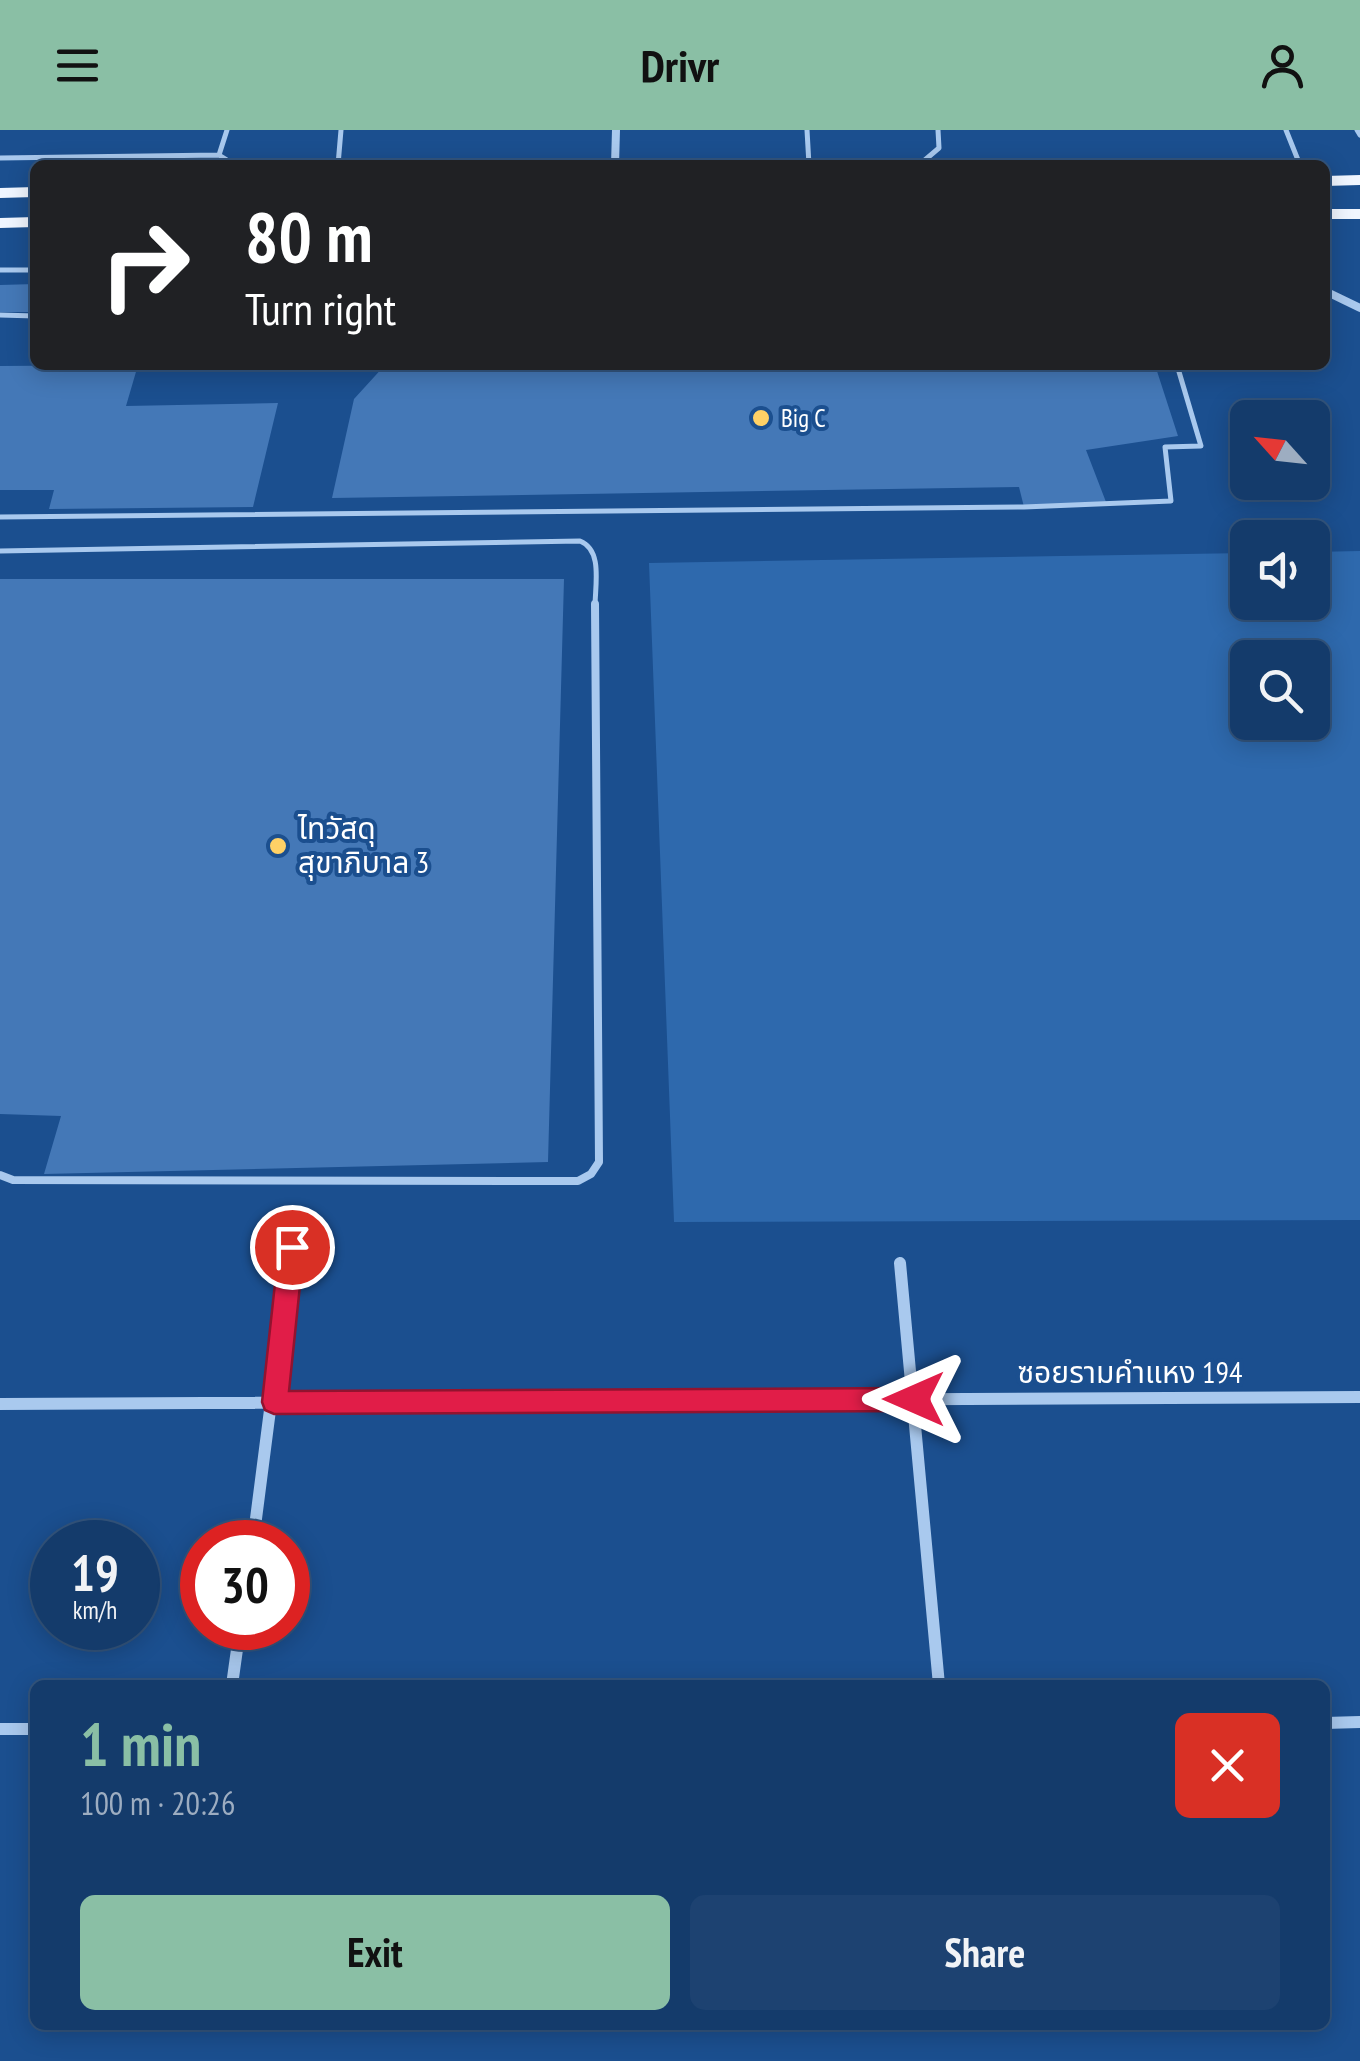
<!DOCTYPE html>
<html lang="en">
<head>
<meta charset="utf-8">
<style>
  :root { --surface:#143b6b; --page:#1d4271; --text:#f1f3f6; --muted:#9dadc1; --line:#33557e; --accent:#8abfa5 }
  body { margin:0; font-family:"PT Sans Narrow","Noto Sans Thai",sans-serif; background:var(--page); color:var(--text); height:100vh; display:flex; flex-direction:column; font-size:38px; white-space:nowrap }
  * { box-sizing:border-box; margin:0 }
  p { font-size:32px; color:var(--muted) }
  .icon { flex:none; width:55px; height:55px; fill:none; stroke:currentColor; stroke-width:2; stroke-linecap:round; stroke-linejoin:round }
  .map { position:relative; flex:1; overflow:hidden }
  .drawer { position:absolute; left:30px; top:1550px; width:1300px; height:350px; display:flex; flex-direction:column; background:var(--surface); border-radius:15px; box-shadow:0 5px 25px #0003,0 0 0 2px var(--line) }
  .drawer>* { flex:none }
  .top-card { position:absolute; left:30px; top:30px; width:1300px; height:210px; border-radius:15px; box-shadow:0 5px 25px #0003,0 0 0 2px var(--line); background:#202124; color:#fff; overflow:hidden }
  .needle { width:65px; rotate:297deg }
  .fabs { position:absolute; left:1230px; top:270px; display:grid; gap:20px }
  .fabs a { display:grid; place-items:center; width:100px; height:100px; border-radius:15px; background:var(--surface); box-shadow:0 5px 25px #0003,0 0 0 2px var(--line); font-size:50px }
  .speed { position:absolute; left:30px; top:1390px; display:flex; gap:20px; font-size:50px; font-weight:700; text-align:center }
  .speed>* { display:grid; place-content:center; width:130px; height:130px; border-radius:50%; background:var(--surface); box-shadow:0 5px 25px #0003,0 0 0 2px var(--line); line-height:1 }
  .speed small { font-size:25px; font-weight:400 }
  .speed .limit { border:15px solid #d22; background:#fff; color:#111 }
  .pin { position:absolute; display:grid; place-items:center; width:85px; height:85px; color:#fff; margin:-42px; border:5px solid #fff; border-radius:50%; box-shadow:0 2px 10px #0007 }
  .me { position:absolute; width:110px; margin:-55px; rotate:270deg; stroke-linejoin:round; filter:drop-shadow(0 0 8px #0008) }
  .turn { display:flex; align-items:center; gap:35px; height:210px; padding:0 50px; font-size:45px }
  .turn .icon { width:130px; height:130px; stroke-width:2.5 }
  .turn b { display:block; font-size:70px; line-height:85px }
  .round { display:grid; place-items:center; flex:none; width:105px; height:105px; border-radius:15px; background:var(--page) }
  .headline { display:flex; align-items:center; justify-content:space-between; height:170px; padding:0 50px }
  h1 { font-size:60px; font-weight:600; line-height:75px; color:var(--accent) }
  .cta { display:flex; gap:20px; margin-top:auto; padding:20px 50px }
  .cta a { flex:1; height:115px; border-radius:15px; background:var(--accent); color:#111; font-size:40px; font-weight:600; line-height:115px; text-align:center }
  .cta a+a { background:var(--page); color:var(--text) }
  header { display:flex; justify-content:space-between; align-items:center; height:130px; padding:0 50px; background:var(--accent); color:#111; font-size:45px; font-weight:600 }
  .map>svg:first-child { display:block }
  .green { fill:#2e69ad; fill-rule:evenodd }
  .building { fill:#4478b7 }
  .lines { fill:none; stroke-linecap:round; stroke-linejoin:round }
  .lane-far1 { stroke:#a9c9ee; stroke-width:5 }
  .lane { stroke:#a9c9ee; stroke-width:8 }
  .street-far1 { stroke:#a9c9ee; stroke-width:8 }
  .street { stroke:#a9c9ee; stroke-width:12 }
  .primary { fill:#f0f6ff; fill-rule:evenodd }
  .route { fill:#e11d48; stroke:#92132f; stroke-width:2.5 }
  .poi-dot { fill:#ffd166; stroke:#1b4f8f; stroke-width:4 }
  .labels { text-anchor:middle; stroke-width:8; stroke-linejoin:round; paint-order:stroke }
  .far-poi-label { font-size:25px; fill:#fff; stroke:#1b4f8f; text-anchor:start }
  .poi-label { font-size:30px; fill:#fff; stroke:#1b4f8f; text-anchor:start }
  .street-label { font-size:30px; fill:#fff; stroke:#1b4f8f }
</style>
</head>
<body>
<header><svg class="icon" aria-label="menu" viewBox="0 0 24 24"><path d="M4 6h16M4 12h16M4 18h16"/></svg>Drivr<svg class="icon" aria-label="person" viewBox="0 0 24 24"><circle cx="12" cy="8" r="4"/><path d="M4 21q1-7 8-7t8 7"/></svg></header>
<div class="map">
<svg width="1360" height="1931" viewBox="0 0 1360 1931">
  <rect width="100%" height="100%" fill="#1b4f8f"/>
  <path class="green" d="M1360,421V1090L674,1092L649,433L1247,423L1248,472H1312L1313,422ZM1248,528H1312V592H1248Z"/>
  <path class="building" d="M35,154V182H0V155Z
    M138,235L126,276L278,273L253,377L49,379L54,360H0V236Z
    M385,235H1155L1178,306L1086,320L1106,372L1024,377L1019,357L332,368L354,269Z
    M0,449H564L548,1032L44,1044L61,986L0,984Z"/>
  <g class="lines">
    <path class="lane-far1" d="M807,0L809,35
      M1286,0L1300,35
      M1357,0L1360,5
      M219,25L227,0
      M0,28L219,25L235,35
      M338,35L341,0
      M919,35L939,18L938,0
      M0,140H35
      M0,185L35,186
      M0,387L1024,377L1171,371L1165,317L1201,316L1177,235
      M0,421L580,411C603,420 595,455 595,477"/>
    <path class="lane" d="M0,1045L13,1050L578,1051L591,1044L599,1032L595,474"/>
    <path class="street-far1" d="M615,35L616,0
      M1325,161L1360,178"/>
    <path class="street" d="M900,1133L939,1555
      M0,1274L1360,1267
      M253,1412L291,1117
      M232,1555L240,1498
      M1325,1593L1360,1592
      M0,1599H35"/>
    <path class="primary" d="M1360,45V55L1325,56V46Z
      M35,57V67L0,68V58Z
      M1325,79H1360V89H1325Z
      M35,87V97L0,98V88Z"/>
  </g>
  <path class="route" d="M292,1107L300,1110L304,1117L289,1261L914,1258L924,1261L927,1269L924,1277L914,1281L274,1284L265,1280L262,1272L279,1117L283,1110Z"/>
  <g class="poi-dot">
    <circle cx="761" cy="288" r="10"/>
    <circle cx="278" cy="716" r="10"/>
  </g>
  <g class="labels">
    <g class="far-poi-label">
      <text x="781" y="297">Big C</text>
    </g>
    <g class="poi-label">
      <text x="298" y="709">ไทวัสดุ<tspan x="298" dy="34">สุขาภิบาล 3</tspan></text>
    </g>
    <g class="street-label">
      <text x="1130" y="1253">ซอยรามคำแหง 194</text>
    </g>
  </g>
</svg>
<div class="fabs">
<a><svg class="needle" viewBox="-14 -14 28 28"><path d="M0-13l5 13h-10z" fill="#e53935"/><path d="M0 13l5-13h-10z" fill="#9dadc1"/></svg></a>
<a><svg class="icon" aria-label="sound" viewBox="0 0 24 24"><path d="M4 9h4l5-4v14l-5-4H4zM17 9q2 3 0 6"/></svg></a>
<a><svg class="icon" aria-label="search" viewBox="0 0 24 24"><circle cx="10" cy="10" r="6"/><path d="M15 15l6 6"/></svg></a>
</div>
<div class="speed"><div>19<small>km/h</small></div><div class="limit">30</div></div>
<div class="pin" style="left:292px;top:1117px;background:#d93025"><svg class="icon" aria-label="arrive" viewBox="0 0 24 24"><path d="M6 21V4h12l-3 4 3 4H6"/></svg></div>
<svg class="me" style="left:914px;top:1269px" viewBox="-20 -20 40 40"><path d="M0-17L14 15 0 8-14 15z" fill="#e11d48" stroke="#fff" stroke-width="4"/></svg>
<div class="top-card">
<div class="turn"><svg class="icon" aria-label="right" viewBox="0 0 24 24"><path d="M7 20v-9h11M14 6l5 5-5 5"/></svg><div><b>80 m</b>Turn right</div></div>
</div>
<section class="drawer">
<div class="headline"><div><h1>1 min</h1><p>100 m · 20:26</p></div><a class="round" style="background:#d93025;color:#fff"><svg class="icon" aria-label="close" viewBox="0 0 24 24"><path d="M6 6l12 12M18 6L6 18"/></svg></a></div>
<div class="cta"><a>Exit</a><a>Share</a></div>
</section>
</div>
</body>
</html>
